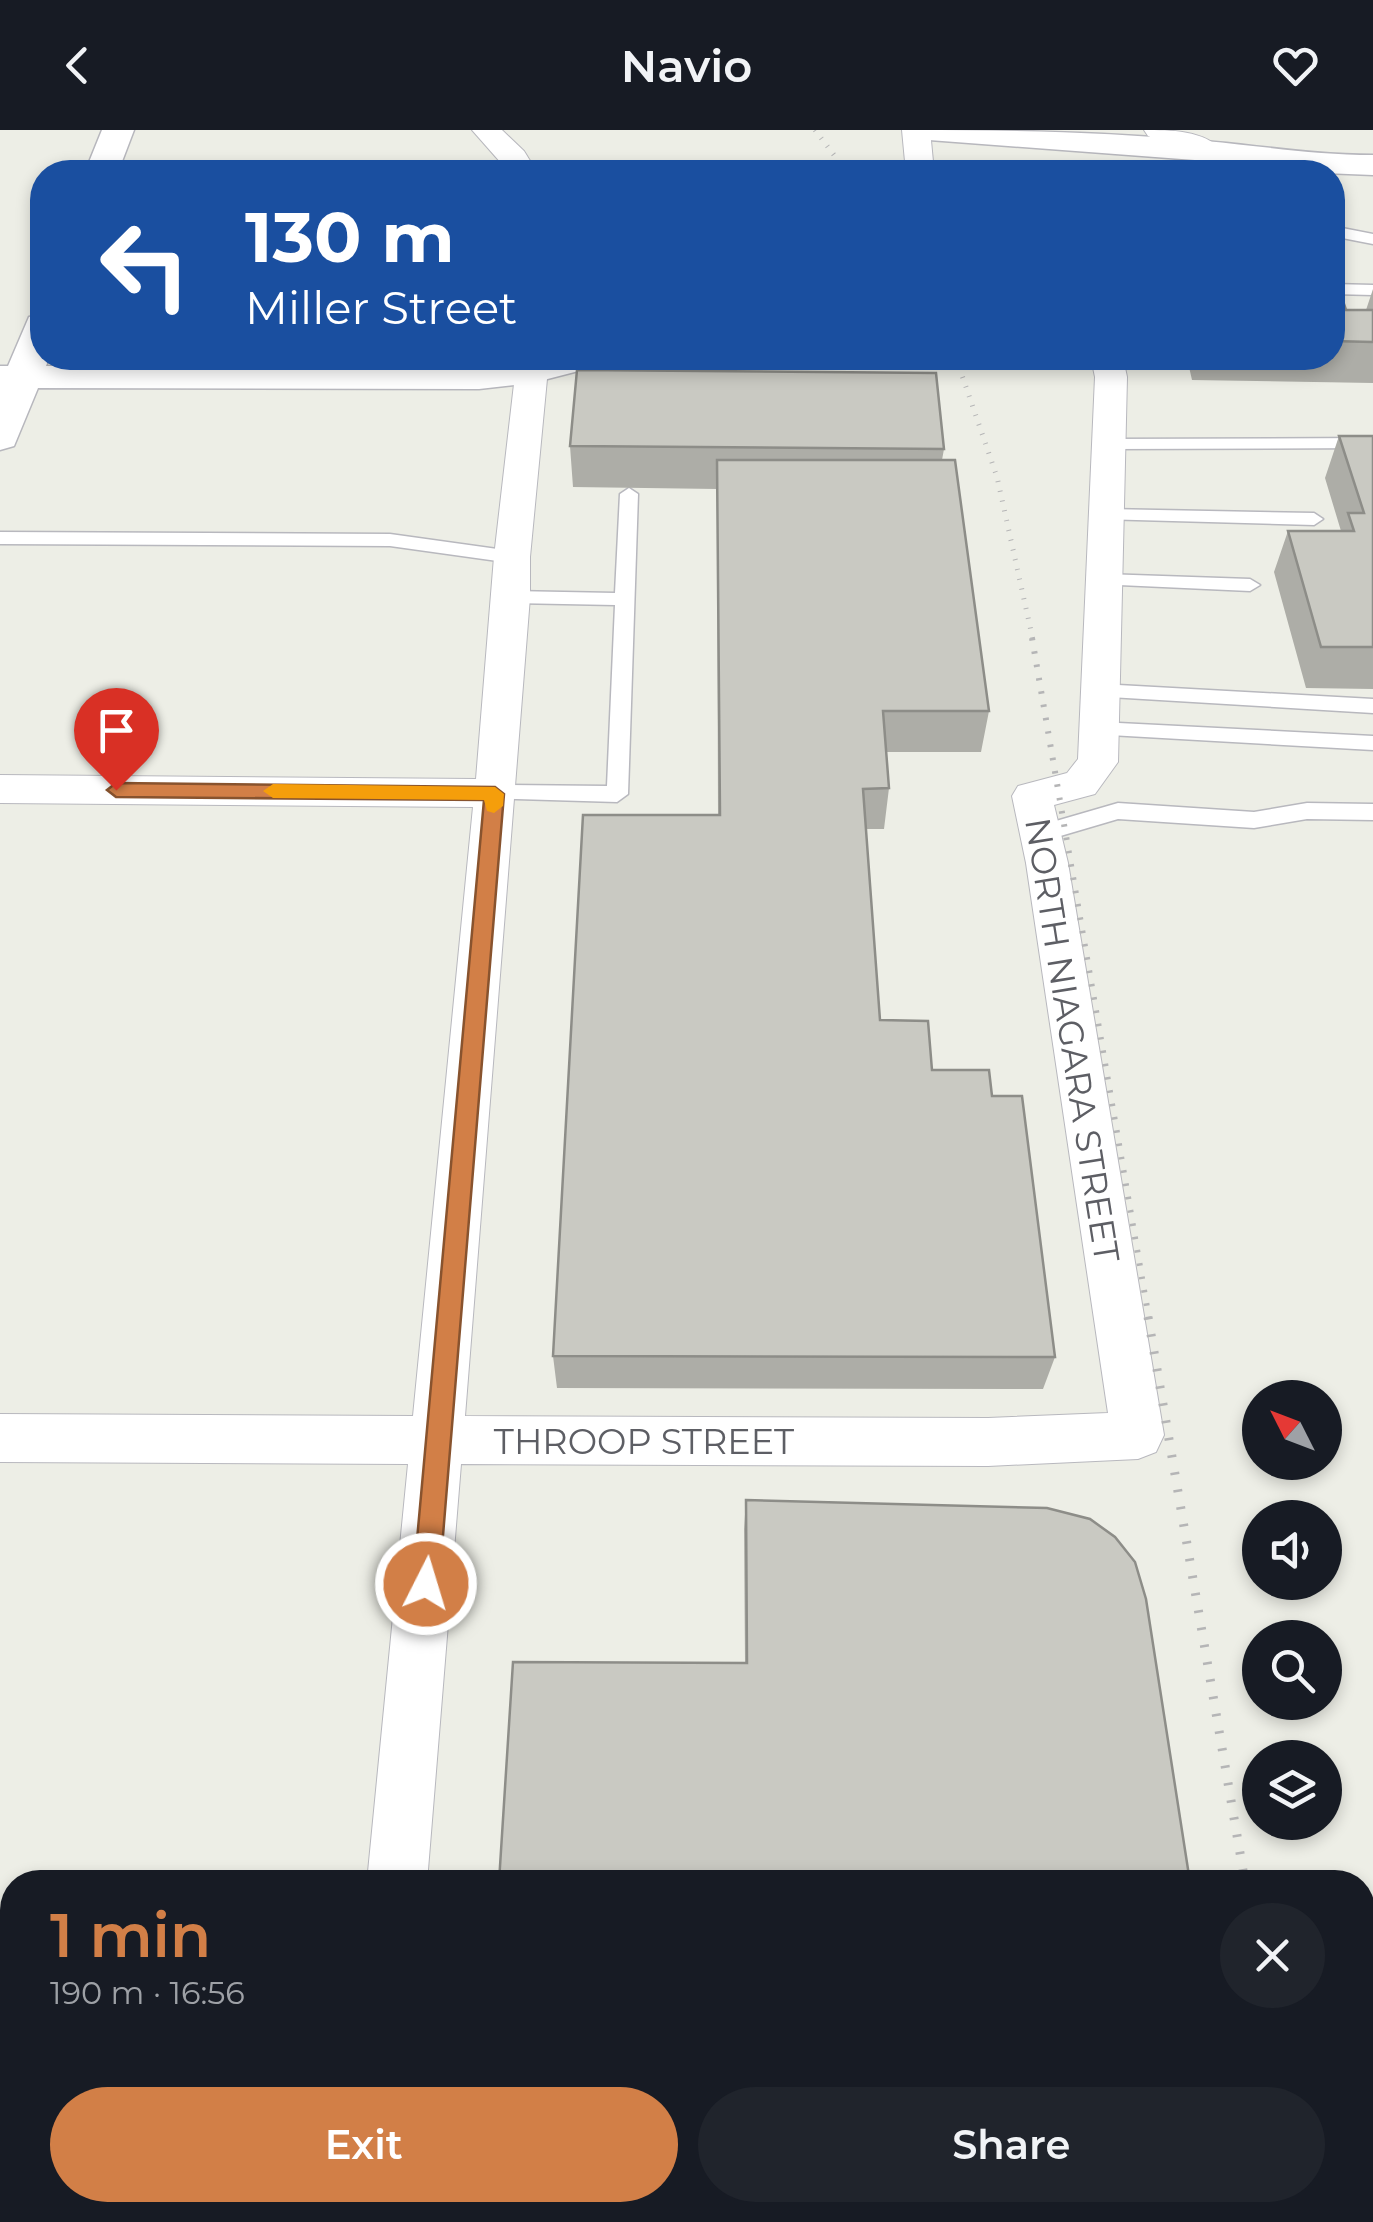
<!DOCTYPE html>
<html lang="en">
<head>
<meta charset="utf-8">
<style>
  :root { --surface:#171b24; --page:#20242c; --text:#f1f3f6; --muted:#9ea1a6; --accent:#d27f47 }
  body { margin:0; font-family:Montserrat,sans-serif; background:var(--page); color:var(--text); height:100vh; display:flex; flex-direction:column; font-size:38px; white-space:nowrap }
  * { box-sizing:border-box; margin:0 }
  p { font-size:32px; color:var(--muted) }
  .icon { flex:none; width:55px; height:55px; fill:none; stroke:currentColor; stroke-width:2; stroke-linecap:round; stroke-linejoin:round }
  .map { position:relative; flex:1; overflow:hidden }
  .drawer { position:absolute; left:0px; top:1740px; width:1375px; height:352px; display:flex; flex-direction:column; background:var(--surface); border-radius:40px 40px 0 0; box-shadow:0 5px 15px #0003 }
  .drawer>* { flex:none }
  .guide { position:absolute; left:30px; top:30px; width:1315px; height:210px; border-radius:40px; box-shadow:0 5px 15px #0003; background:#1a4fa0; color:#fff; overflow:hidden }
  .needle { width:65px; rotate:312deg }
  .fabs { position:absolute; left:1242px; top:1250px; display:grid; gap:20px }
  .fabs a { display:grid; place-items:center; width:100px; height:100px; border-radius:50%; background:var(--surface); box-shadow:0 5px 15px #0003; font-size:50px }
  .pin { position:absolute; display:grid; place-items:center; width:85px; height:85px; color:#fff; margin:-102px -42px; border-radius:50% 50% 50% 0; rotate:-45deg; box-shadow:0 0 10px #0007 }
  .pin .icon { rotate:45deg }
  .me { position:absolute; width:110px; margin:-55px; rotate:5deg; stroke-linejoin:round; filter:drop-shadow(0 0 8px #0008) }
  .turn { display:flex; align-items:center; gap:35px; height:210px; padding:0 50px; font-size:45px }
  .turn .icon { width:130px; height:130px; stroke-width:2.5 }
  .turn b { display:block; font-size:70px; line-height:85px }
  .round { display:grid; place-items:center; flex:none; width:105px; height:105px; border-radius:52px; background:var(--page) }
  .summary { display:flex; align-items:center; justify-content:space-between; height:170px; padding:0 50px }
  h1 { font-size:60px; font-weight:600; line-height:75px; color:var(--accent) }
  .action { display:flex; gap:20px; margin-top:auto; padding:20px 50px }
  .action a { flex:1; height:115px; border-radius:60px; background:var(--accent); color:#fff; font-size:40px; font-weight:600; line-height:115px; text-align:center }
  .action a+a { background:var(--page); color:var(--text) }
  header { display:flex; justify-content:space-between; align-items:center; height:130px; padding:0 50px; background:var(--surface); font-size:45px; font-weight:600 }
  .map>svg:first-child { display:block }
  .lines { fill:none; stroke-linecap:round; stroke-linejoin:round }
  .lane-casing { stroke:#b8b8be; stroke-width:3 }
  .street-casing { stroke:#b8b8be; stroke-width:2 }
  .secondary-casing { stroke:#b7b7bd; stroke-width:3 }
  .lane { fill:#fff; fill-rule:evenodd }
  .street { fill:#fff; fill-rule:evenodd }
  .secondary { fill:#fff; fill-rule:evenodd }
  .rail-far2 { stroke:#b5b5b6; stroke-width:5; stroke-dasharray:1 9; stroke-linecap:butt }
  .rail-far1 { stroke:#b5b5b6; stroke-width:6; stroke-dasharray:2.5 11; stroke-linecap:butt }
  .rail { stroke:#b5b5b6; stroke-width:9; stroke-dasharray:2.5 15; stroke-linecap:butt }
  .wall { fill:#adada7 }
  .building { fill:#c9c9c2; stroke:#8d8d88; stroke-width:2.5 }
  .route { fill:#d27f47; stroke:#88532e; stroke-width:2.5 }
  .slow { fill:#f59e0b }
  .labels { text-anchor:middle; stroke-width:10; stroke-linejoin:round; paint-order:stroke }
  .street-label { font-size:35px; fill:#5d5e64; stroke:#fff }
</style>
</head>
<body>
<header><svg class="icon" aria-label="back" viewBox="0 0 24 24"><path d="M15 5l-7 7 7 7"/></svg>Navio<svg class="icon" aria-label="heart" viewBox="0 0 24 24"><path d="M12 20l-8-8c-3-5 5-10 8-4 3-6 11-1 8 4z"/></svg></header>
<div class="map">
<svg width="1373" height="2092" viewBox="0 0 1373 2092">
  <rect width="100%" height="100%" fill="#edeee6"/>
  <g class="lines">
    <g class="lane-casing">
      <path id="lane" d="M1332,96L1373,104V114L1332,106Z
        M1332,154L1373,155V165L1332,164Z
        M1373,308V318L1109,319L1100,314L1109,309Z
        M629,358L638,364L628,664L617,672L487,668L484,663L495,655L607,656L615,475L512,473L502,467L512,461L615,463L620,364Z
        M1107,379L1314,383L1323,389L1314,395L1100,389V381Z
        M0,402L390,404L512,421L521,427L512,433L390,416L0,414Z
        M1104,444L1250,449L1260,455L1250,461L1097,454V446Z
        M1100,554L1373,569V583L1093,566V556Z
        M1099,592L1373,606V620L1092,604L1089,599Z
        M1118,673L1254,682L1307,673L1373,674V690L1307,689L1254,698L1118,689L1040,712L1029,704L1032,698Z"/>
    </g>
    <g class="street-casing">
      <path id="street" d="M472,0H502L524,21L537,42H509Z
        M902,0H930L934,42H906Z
        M1144,0C1170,0 1205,0 1222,21L1218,27H1198L1148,6Z
        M517,228H549L530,427V467L465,1286L988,1288L1108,1283L1026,733L1012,666L1018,656L1067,643L1078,629L1095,247L1091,228H1123L1127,247L1118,632L1095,664L1054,675L1068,733L1164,1305L1156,1322L1138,1329L988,1336L461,1334L427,1752H367L408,1334L0,1332V1284L413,1286L473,677L0,673V645L476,649L494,427Z
        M333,2080H399L397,2092H331Z"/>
    </g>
    <g class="secondary-casing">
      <path id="secondary" d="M102,0H134L118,42H85Z
        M913,0C1011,0 1107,2 1205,11C1261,16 1316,25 1373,25V45L1299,42L1208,31L929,10L917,7Z
        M42,184V228H49L46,236L479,237L543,228H604L598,236L532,253L479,259L38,258L14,316L0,320V236H8L29,187Z"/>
    </g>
    <use href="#lane" class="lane"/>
    <use href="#street" class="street"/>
    <use href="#secondary" class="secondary"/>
    <path class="rail-far2" d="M815,0L847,42
      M956,228L997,347L1033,510"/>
    <path class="rail-far1" d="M1032,508L1149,1189"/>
    <path class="rail" d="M1148,1187L1245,1752
      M1300,2080L1302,2092"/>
  </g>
  <path class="wall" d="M1373,159V253L1192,250L1187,228H1332V211L1346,180H1366Z
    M1339,306H1373V559L1306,558L1274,442L1288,401H1341L1325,348Z
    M570,316L944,319L942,330L989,581L981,622H886L889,658L884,699H866L880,890L932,940L992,966L1055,1227L1043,1259L557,1258L553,1226L718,685L717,359L573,357Z
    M746,1370L1190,1752L745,1533L744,1399Z"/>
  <path class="building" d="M1332,160L1342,168L1346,180H1373V212L1332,211Z
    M577,240L936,243L944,319L570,316Z
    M1339,306H1373V517H1321L1288,401H1354L1348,383H1364Z
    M717,330H955L989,581H883L889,658L863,659L880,890L928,891L932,940H989L992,966H1022L1055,1227L553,1226L583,685H720Z
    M746,1370L1047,1378L1090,1389L1115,1407L1135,1432L1146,1469L1190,1752H499L513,1532L747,1533Z
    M479,2080H1241L1243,2092H478Z"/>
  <path class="route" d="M116,653L495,657L504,664L439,1454L435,1463L426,1467L416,1463L413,1454L484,670L116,667L107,660Z"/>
  <path class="slow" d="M273,654L495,657L504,664L503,676L494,683L487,681L484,670L273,668L263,661Z"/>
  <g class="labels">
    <g class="street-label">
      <text transform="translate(1072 910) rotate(81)" y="12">NORTH NIAGARA STREET</text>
      <text x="644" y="1324">THROOP STREET</text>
    </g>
  </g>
</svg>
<div class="fabs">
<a><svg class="needle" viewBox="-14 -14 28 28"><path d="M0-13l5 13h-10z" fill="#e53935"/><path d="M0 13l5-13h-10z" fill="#9ea1a6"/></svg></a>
<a><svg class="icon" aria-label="sound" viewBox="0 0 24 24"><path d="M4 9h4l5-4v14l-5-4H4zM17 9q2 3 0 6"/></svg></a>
<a><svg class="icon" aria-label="search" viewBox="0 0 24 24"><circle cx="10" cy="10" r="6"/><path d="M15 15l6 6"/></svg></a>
<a><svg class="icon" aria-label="layers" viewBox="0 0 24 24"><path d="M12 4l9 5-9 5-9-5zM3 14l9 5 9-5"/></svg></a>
</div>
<div class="pin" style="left:116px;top:660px;background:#d93025"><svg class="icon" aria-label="arrive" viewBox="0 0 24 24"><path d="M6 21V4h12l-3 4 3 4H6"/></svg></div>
<svg class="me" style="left:426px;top:1454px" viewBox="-20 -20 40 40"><circle r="17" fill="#d27f47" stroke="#fff" stroke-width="3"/><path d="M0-11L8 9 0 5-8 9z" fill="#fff"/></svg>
<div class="guide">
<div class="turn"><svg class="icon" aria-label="left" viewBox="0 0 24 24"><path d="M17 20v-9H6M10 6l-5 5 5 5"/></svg><div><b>130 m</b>Miller Street</div></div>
</div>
<section class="drawer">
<div class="summary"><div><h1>1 min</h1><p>190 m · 16:56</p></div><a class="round"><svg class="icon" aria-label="close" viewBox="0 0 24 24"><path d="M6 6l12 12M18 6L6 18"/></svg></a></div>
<div class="action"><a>Exit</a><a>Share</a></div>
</section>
</div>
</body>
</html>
